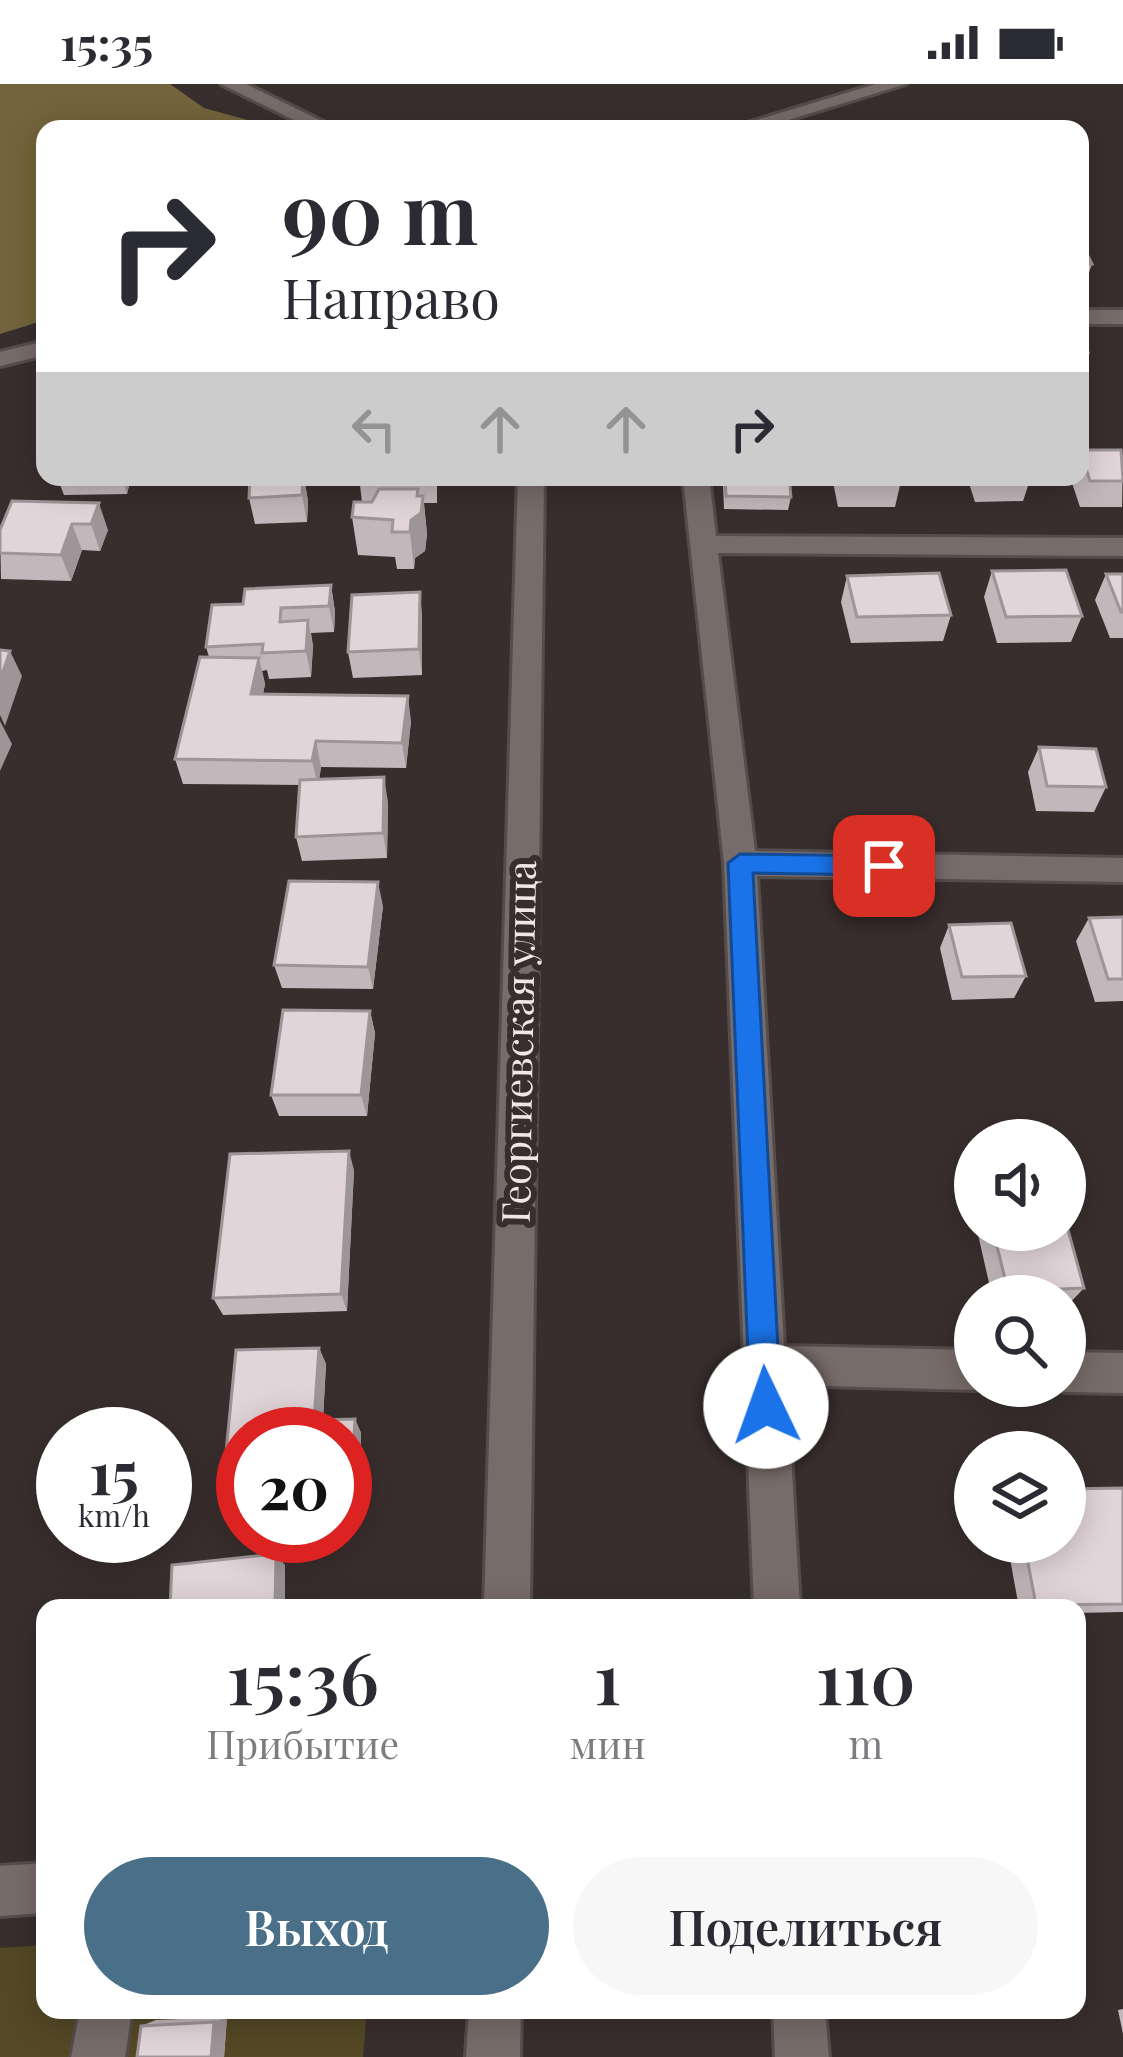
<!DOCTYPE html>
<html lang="ru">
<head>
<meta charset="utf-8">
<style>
  :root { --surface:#fff; --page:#f7f7f7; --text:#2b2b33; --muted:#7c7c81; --accent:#496f89 }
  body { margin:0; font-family:"Playfair Display",serif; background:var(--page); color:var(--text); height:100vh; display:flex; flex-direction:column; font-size:45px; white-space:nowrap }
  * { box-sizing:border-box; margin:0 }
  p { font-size:39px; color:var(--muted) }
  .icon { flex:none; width:66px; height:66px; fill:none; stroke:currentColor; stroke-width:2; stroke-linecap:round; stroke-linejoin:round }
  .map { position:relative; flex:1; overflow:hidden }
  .details { position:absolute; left:36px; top:1515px; width:1050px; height:420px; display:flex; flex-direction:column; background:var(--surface); border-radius:24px; box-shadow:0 6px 30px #0003 }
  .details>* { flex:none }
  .guide { position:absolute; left:36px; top:36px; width:1053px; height:366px; border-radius:24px; box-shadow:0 6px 30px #0003; background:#fff; color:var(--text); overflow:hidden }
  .tools { position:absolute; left:954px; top:1035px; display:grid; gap:24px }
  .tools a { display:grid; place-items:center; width:132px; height:132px; border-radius:50%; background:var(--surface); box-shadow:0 6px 30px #0003; font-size:60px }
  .speed { position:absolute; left:36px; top:1323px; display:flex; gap:24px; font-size:60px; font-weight:700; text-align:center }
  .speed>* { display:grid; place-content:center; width:156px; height:156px; border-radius:50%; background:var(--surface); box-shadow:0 6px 30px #0003; line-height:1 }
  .speed small { font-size:30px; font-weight:400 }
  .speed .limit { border:18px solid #d22; background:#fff; color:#111 }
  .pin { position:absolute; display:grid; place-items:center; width:102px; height:102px; color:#fff; margin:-51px; border-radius:24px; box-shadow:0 6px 18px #0006 }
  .me { position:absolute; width:132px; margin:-66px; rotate:357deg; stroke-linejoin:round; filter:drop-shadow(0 0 9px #0008) }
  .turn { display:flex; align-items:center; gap:42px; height:252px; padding:0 48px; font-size:54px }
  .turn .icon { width:156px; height:156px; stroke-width:2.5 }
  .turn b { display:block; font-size:84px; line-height:102px }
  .lanes { display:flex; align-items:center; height:114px; padding:0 48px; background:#0003; justify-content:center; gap:60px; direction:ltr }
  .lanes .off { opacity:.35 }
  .eta { display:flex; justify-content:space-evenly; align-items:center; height:204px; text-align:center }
  .eta b { font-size:72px; font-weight:600; line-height:84px }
  .action { display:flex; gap:24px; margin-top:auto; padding:24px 48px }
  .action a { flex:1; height:138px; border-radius:72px; background:var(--accent); color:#fff; font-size:48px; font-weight:600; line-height:138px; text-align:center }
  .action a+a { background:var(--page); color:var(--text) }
  .status { display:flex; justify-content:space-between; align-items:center; height:84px; padding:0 60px; background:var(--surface); direction:ltr }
  .status svg { height:33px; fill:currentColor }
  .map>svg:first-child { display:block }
  .green { fill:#544825 }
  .forest { fill:#73643b }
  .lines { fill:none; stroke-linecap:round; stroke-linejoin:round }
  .minor-casing { stroke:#554d4c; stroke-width:6 }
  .minor { fill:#786c6a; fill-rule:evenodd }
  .wall { fill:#c2b7bb }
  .shaded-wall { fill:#9e9598 }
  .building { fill:#e2d5d9; stroke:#9e9598; stroke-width:3 }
  .route { fill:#1a73e8; stroke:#114b97; stroke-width:3 }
  .labels { text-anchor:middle; stroke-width:12; stroke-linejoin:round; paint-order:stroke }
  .street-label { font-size:39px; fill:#efe8e7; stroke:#382e2d }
</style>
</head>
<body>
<div class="status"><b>15:35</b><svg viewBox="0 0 49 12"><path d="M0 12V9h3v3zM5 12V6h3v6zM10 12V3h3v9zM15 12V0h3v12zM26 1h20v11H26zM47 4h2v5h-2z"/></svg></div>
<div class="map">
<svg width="1123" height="1973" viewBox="0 0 1123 1973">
  <rect width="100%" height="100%" fill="#382e2d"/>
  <path class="green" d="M45,1861V1926H367L363,1973H0V1864Z"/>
  <path class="forest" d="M0,0H170L204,24L281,45H45V236L0,250Z"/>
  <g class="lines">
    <g class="minor-casing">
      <path id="minor" d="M221,0H246L338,45H312Z
        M876,0H906L759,45H727Z
        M1080,226H1123V240H1080Z
        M45,257V271L0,282V268Z
        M518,393H544L530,1524H484Z
        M683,393H709L716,452L1123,454V472L718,469L755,767L1123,774V798L757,792L784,1262L975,1266V1302H985L975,1306L787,1301L800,1524H754L724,779Z
        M1065,1268L1123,1269V1309L1065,1308L1050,1302H1065Z
        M45,1779V1829L0,1832V1782Z
        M80,1926H132L125,1973H71Z
        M469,1926H521L520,1973H466Z
        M773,1926H825L829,1973H775Z"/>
    </g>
    <use href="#minor" class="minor"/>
  </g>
  <path class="wall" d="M1080,164L1092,180L1083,206H1080Z
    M1080,249L1088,268L1080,292Z
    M1080,366L1123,371L1122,423H1080L1070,393H1080Z
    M57,393H131L127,410L64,411Z
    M304,393L308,417L307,438L255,440L249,414Z
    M359,393H437V419H424L427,450L425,467L415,474L414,485H397L395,473L358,471L352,433L362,418Z
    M714,393H789L791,413L788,426L724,425L723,401H714Z
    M832,393H900L901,397L895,423H838Z
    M967,393H1031L1023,417L975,418Z
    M12,417L108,446L100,467L82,466L71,497L1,495L0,446Z
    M992,487L1082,532L1071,558L997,559L984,513Z
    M1106,490H1123V554H1110L1095,516Z
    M847,492L951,531L943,557L851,559L841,518Z
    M331,501L335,528L334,548L311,549L313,562L311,593L269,595L267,586L262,587L265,600L263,610L411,637L406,684L321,683L319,696L388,718L387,774L302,777L296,753L300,701L183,700L175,675L209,573L206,563L243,520Z
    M420,508L422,534V591L353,594L348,568Z
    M1039,663L1106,703L1094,728L1036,727L1028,688Z
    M383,822L373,905L282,904L274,881Z
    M1123,833V917L1095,918L1076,857L1089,834Z
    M949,841L1026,892L1014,914L952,916L940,864Z
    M370,927L375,949L367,1032H279L271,1011Z
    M354,1086L347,1227L223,1231L213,1214Z
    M977,1146H1065L1084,1204L1068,1221H1065V1212H992Z
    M319,1264L326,1280L323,1336L355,1335L361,1349L359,1398H345V1350H243V1402H234L224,1389L236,1266Z
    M1123,1404V1528L1077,1529V1524H1019L1007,1458H1065Z
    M1123,1925V1950L1118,1926Z
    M227,1933L224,1973H137L141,1942L156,1936Z"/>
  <path class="shaded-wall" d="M122,393H131L127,410Z
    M304,393L308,417L307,438L302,411Z
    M418,405L420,430L423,412L427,450L425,467L415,474L414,485L410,448Z
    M99,419L108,446L100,467L91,440Z
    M72,440L82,466L71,497L61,471Z
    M331,501L335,528L334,548L329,522Z
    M420,508L422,534V591L419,565Z
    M308,536L313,562L311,593L306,567Z
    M10,567L22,592L5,642L0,631V596Z
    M259,574L265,600L258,635L251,610Z
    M408,612L411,637L406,684L402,659Z
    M0,637L12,660L0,687Z
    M316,657L321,683L318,702L312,677Z
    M384,693L388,718L387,774L383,749Z
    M378,798L383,822L373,905L368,883Z
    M370,927L375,949L367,1032L361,1011Z
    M349,1067L354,1086L347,1227L341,1210Z
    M319,1264L326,1280L322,1350L314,1336Z
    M355,1335L361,1349L359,1398L352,1385Z
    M276,1470L285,1481V1524H275Z
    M227,1933L224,1973H211L214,1938Z"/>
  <path class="building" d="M1080,164H1084L1092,180H1080Z
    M1080,249L1088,268H1080Z
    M1080,366H1121L1123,397H1090Z
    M250,393H303L302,411L249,414Z
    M359,393H409L359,395Z
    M725,393H789L791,413L726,412Z
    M842,393H900L901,397H843Z
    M379,405H418L417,412H423L421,429L411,436L410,448H392L393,436L352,433L354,418H372Z
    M12,417L99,419L91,440H72L61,471L0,469V446Z
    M1066,486L1082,532L1006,533L992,487Z
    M939,489L951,531L857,533L847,492Z
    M1106,490H1123V528H1121Z
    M331,501L329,522L281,524L280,538L308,536L306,567L262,569L263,560L206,563L212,521L243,520L245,505Z
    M420,508L419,565L348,568L352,511Z
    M0,566L10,567L0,596Z
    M200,573L259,574L251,610L408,612L402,659L316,657L312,677L175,675Z
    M1039,663L1096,665L1106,703L1047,702Z
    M384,693L383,749L296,753L300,696Z
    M289,797L378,798L368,883L274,881Z
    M1123,833V895H1108L1089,834Z
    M1011,839L1026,892L962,893L949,841Z
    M283,926L370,927L361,1011H271Z
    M349,1067L341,1210L213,1214L230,1070Z
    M1065,1135L1084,1204L1008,1207L993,1146H1065Z
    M319,1264L314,1336L355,1335L352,1385H345V1350H243V1389H224L236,1266Z
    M1123,1404V1520L1036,1521L1024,1458H1065V1405Z
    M276,1470L275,1524H170L172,1481Z
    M214,1938L211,1973H137L141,1942Z"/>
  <path class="route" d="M740,770L884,772L896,782L884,791L753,789L781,1322L777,1333L766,1337L754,1333L750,1322L728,779Z"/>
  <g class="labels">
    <g class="street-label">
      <text transform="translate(519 958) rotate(-89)" y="14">Георгиевская улица</text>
    </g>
  </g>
</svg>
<div class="tools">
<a><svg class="icon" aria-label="sound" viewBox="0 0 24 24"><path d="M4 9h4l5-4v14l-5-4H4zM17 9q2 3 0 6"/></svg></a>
<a><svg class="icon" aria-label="search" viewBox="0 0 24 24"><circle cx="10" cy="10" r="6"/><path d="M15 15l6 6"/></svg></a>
<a><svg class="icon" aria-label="layers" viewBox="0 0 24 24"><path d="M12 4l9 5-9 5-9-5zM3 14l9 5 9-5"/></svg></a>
</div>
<div class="speed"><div>15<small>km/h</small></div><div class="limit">20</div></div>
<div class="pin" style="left:884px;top:782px;background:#d93025"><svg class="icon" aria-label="arrive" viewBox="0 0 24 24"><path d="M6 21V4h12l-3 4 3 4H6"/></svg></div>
<svg class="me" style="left:766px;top:1322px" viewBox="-20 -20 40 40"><circle r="19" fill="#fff"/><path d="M0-13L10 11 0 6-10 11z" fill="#1a73e8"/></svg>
<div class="guide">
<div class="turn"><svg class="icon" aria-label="right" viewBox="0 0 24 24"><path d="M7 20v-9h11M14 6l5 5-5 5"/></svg><div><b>90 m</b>Направо</div></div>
<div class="lanes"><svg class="icon off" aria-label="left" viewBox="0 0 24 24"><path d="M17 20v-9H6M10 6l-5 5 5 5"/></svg><svg class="icon off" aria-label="ahead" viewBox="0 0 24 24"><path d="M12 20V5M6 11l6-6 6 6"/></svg><svg class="icon off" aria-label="ahead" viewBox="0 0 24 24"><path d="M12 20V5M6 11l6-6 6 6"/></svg><svg class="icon" aria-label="right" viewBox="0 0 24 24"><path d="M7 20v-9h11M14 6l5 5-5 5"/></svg></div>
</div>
<section class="details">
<div class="eta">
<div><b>15:36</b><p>Прибытие</p></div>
<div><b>1</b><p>мин</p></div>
<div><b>110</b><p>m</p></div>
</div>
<div class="action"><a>Выход</a><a>Поделиться</a></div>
</section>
</div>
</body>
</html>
